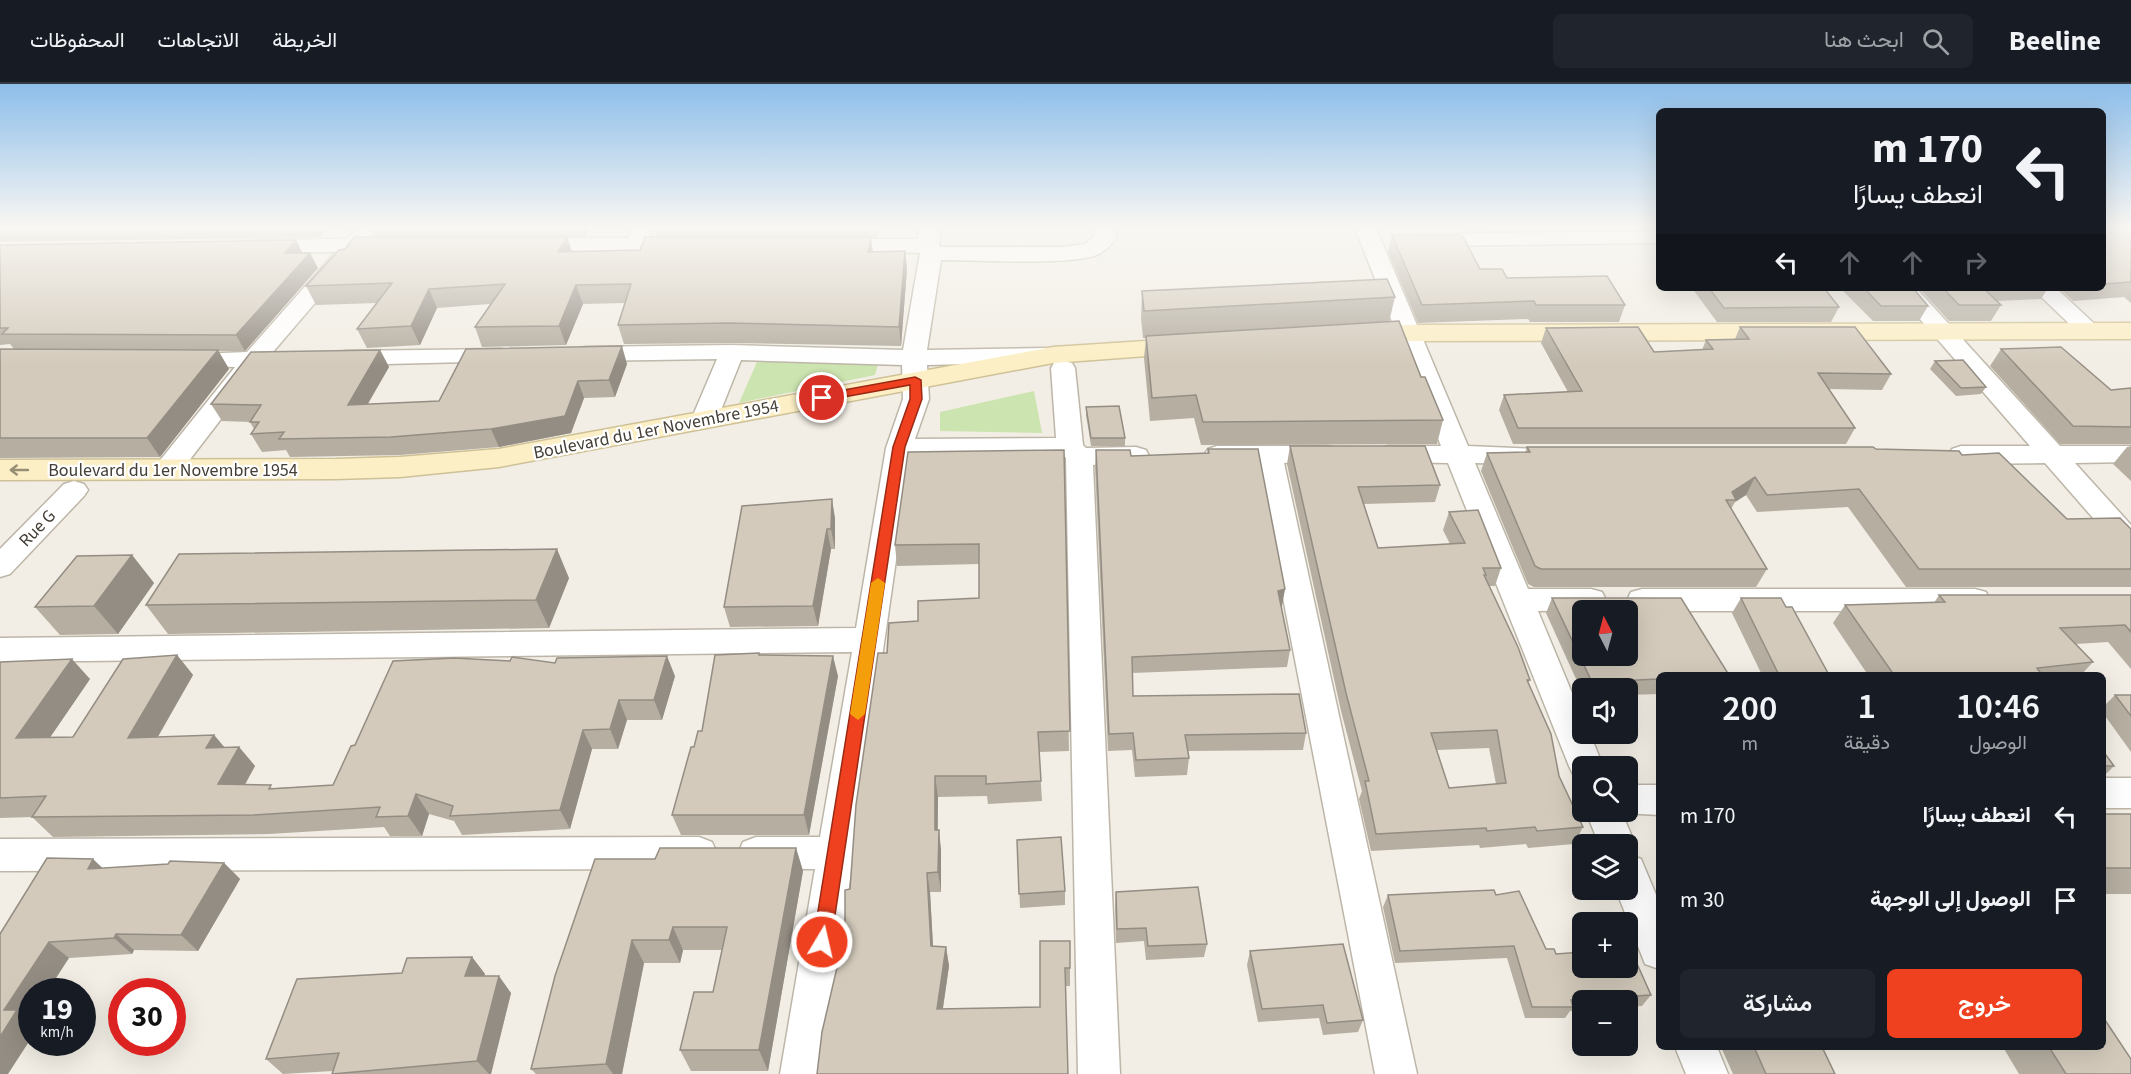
<!DOCTYPE html>
<html lang="ar">
<head>
<meta charset="utf-8">
<style>
  :root { --surface:#171b24; --page:#20242c; --text:#f1f3f6; --muted:#9ea1a6; --line:#363941; --accent:#ef401f }
  body { margin:0; font-family:"Source Sans 3",Vazirmatn,sans-serif; background:var(--page); color:var(--text); direction:rtl; height:100vh; display:flex; flex-direction:column; font-size:22px; white-space:nowrap }
  * { box-sizing:border-box; margin:0 }
  p { font-size:20px; color:var(--muted) }
  .icon { flex:none; width:33px; height:33px; fill:none; stroke:currentColor; stroke-width:2; stroke-linecap:round; stroke-linejoin:round }
  .map { position:relative; flex:1; overflow:hidden; direction:ltr }
  .drawer { position:absolute; left:1656px; top:588px; width:450px; height:378px; display:flex; flex-direction:column; background:var(--surface); border-radius:9px; box-shadow:0 6px 24px #0002; direction:rtl }
  .drawer>* { flex:none }
  .banner { position:absolute; left:1656px; top:24px; width:450px; height:183px; border-radius:9px; box-shadow:0 6px 24px #0002; direction:rtl; background:#171b24; color:var(--text); overflow:hidden }
  .needle { width:39px; rotate:354deg }
  .controls { position:absolute; left:1572px; top:516px; display:grid; gap:12px }
  .controls a { display:grid; place-items:center; width:66px; height:66px; border-radius:9px; background:var(--surface); box-shadow:0 6px 24px #0002; font-size:30px }
  .speed { position:absolute; left:18px; top:894px; display:flex; gap:12px; font-size:30px; font-weight:700; text-align:center }
  .speed>* { display:grid; place-content:center; width:78px; height:78px; border-radius:50%; background:var(--surface); box-shadow:0 6px 24px #0002; line-height:1 }
  .speed small { font-size:15px; font-weight:400 }
  .speed .limit { border:9px solid #d22; background:#fff; color:#111 }
  .pin { position:absolute; display:grid; place-items:center; width:51px; height:51px; color:#fff; margin:-26px; border:3px solid #fff; border-radius:50%; box-shadow:0 2px 6px #0007 }
  .me { position:absolute; width:66px; margin:-33px; rotate:9deg; stroke-linejoin:round; filter:drop-shadow(0 0 4px #0008) }
  .turn { display:flex; align-items:center; gap:21px; height:126px; padding:0 24px; font-size:27px }
  .turn .icon { width:78px; height:78px; stroke-width:2.5 }
  .turn b { display:block; font-size:42px; line-height:51px }
  .lanes { display:flex; align-items:center; height:57px; padding:0 24px; background:#0003; justify-content:center; gap:30px; direction:ltr }
  .lanes .off { opacity:.35 }
  .eta { display:flex; justify-content:space-evenly; align-items:center; height:102px; text-align:center }
  .eta b { font-size:36px; font-weight:600; line-height:42px }
  .primary-button { display:flex; gap:12px; margin-top:auto; padding:12px 24px }
  .primary-button a { flex:1; height:69px; border-radius:9px; background:var(--accent); color:#fff; font-size:24px; font-weight:600; line-height:69px; text-align:center }
  .primary-button a+a { background:var(--page); color:var(--text) }
  ul { padding:0; list-style:none }
  li { display:flex; align-items:center; gap:18px; height:84px; padding:0 24px }
  li div { flex:1 }
  li b { display:block; font-size:22px }
  li em { font-style:normal }
  header { display:flex; align-items:center; gap:36px; box-sizing:border-box; height:84px; padding:0 30px; background:var(--surface); border-bottom:2px solid var(--line) }
  header strong { font-size:28px }
  nav { display:flex; gap:33px; margin-inline-start:auto; font-size:21px }
  .search { width:420px; height:54px; background:var(--page); display:flex; align-items:center; gap:15px; box-sizing:border-box; padding:0 21px; border-radius:9px; color:var(--muted); font-size:22px }
  .map>svg:first-child { display:block }
  .green { fill:#cce4b0 }
  .lines { fill:none; stroke-linecap:round; stroke-linejoin:round }
  .minor-casing { stroke:#bdb6a8; stroke-width:3 }
  .tertiary-casing { stroke:#bdb6a8; stroke-width:3 }
  .secondary-casing { stroke:#cfc197; stroke-width:3 }
  .minor { fill:#fff; fill-rule:evenodd }
  .tertiary { fill:#fff; fill-rule:evenodd }
  .secondary { fill:#fcefc5; fill-rule:evenodd }
  .wall { fill:#b5aea1; fill-rule:evenodd }
  .shaded-wall { fill:#948d83 }
  .building { fill:#d3cabb; stroke:#948d83; stroke-width:1.5; fill-rule:evenodd }
  .oneway { stroke:#978e76 }
  .route { fill:#ef401f; stroke:#9b2a14; stroke-width:1.5 }
  .slow { fill:#f59e0b }
  .labels { text-anchor:middle; stroke-width:4.5; stroke-linejoin:round; paint-order:stroke }
  .street-label { font-size:18px; fill:#443e35; stroke:#fff }
</style>
</head>
<body>
<header>
<strong>Beeline</strong>
<div class="search"><svg class="icon" aria-label="search" viewBox="0 0 24 24"><circle cx="10" cy="10" r="6"/><path d="M15 15l6 6"/></svg>ابحث هنا</div>
<nav><a>الخريطة</a><a>الاتجاهات</a><a>المحفوظات</a></nav>
</header>
<div class="map">
<svg width="2131" height="990" viewBox="0 0 2131 990">
  <rect width="100%" height="100%" fill="#f2eee5"/>
  <path class="green" d="M760,271L880,272L875,291L739,319Z
    M1034,307L1042,349L940,347V328Z"/>
  <g class="lines">
    <g class="minor-casing">
      <path id="minor" d="M357,144H379L273,268L294,270L297,275L294,280L261,283L178,391L168,394L158,391L154,385L158,379L235,283L174,281L171,276L174,271L247,268Z
        M634,144H655L643,166H627L624,161Z
        M920,144H941L939,163H1062L1085,160L1094,152V144H1115L1116,154C1112,160 1105,167 1099,170C1077,182 971,176 941,176L927,266L1044,264L1053,266L1056,271L1053,276L1044,278L927,281L929,315L915,355L1056,354L1051,284L1054,279L1063,277L1072,279L1075,284L1083,361L1086,364L1136,363L1146,366L1149,372L1146,378L1093,381L1120,990H1078L1066,374L1063,370L911,372L822,990H780L815,785H756L743,780L738,769L743,758L756,753H820L852,568L0,578V554L856,544L886,364L903,315L902,281L741,276L717,336L713,342L704,344L695,342L691,336L717,275L585,277L576,275L573,270L576,265L585,263L732,261L903,266L920,169L917,162Z
        M1355,144H1376L1468,362L1535,365L1539,371L1535,377L1526,380L1475,379L1528,505H1591L1602,508L1606,516L1602,524L1593,526L1538,527L1582,633V650H1590L1603,682H1582V695L1574,692L1569,682L1448,379L1388,378L1379,376L1375,370L1379,364L1388,362H1441Z
        M1659,147V159L1425,162L1417,161L1414,156L1417,151L1425,150Z
        M1893,204H1916L2060,362H2131V378L2075,379L2131,441V469L2121,466L2045,379L1961,380L1952,377L1948,371L1952,365L1961,362H2030Z
        M2032,204H2056L2101,246L2097,251H2081Z
        M501,265L510,267L513,272L510,277L345,281L336,279L333,274L336,269L345,267Z
        M1217,362H1328L1337,364L1341,370L1337,376L1284,379L1417,990H1375L1257,379L1208,377L1204,371L1208,365Z
        M74,397L84,400L88,406L84,412L10,490L0,493V465L64,400Z
        M1642,505H1975L1986,508L1990,516L1986,524L1975,527H1642L1631,524L1627,516L1631,508Z
        M2103,694H2131V724H2103Z
        M1628,701H1659V731L1622,729L1635,760L1630,771L1641,775L1659,818V885L1645,880L1616,806H1628V760H1599L1586,728H1628Z
        M699,753L712,758L717,769L712,780L699,785L0,787V755Z
        M1675,963H1717L1728,990H1686Z"/>
    </g>
    <g class="tertiary-casing">
      <path id="tertiary" d="M391,154L399,156L403,161L399,166L254,170L246,168L242,163L246,158L254,156Z
        M527,154H688L696,156L700,161L696,166L688,168L519,166L515,161L519,156Z
        M827,155H928L936,157L940,162L936,167L928,169L819,167L815,162L819,157Z"/>
    </g>
    <g class="secondary-casing">
      <path id="secondary" d="M2131,239V255L1406,257L1359,260L1350,258L1346,252L1350,246L1406,241Z
        M1191,254L1200,256L1204,262L1200,268L1053,279L499,383L400,393L336,395L0,396V376L336,375L400,373L499,365L1053,263Z"/>
    </g>
    <use href="#minor" class="minor"/>
    <use href="#tertiary" class="tertiary"/>
    <use href="#secondary" class="secondary"/>
  </g>
  <path class="wall" d="M0,144H328L320,153L0,158Z
    M371,144H589L584,153H567L572,168L640,166L657,153L654,144H879L877,153H871L873,168L905,167L907,185L901,262L732,259L624,260L618,241L625,219L583,220L566,261L482,263L475,243L490,220L437,224L420,261L367,264L357,245L377,219L316,221L306,202L345,165L375,153Z
    M2103,144H2131V219L2124,213L2073,217L2059,204H2103Z
    M1392,151L1480,185L1507,194L1625,221L1619,238H1530L1528,235L1418,239L1388,168Z
    M0,161L302,169L318,184L245,267H218L229,285L160,373L0,374V265H14L10,260L0,261Z
    M1692,204H1824L1839,223L1831,238H1717Z
    M1840,204H1912L1928,222L1919,237H1873Z
    M1919,204H2048L2041,215L1997,217L2001,221L1991,237H1949Z
    M1142,207L1395,213L1389,238L1421,293L1443,336L1437,360L1201,361L1194,334L1150,337L1144,274L1146,254H1143L1141,234Z
    M1740,243L1891,290L1882,306L1828,305L1855,344L1846,360H1513L1499,326L1504,311L1568,308L1541,259L1546,244L1654,268L1702,266L1706,256L1735,255Z
    M2001,265L2111,306L2131,304V360H2060L1990,282Z
    M380,266L389,283L368,320L439,317L627,280L615,313L584,314L571,349L499,363L400,371L290,373L286,366L262,368L251,350L254,345L250,338L222,337L211,320Z
    M1935,277L1986,303L1981,310L1956,312L1930,285Z
    M1086,323L1125,354V362H1091L1086,331Z
    M1290,362L1440,401L1435,418L1364,420L1378,464L1450,460L1443,446L1449,428L1501,484L1495,502H1489L1530,596L1528,599L1559,692L1583,743L1574,760L1528,764L1526,760L1480,764L1479,761L1371,767L1359,715L1362,707L1341,627L1287,380ZM1489,664L1496,700L1449,704L1437,666Z
    M2131,362V397L2113,380L2127,363Z
    M1527,363L1876,365L1962,371L2067,435L2131,445V503H1906L1848,423L1757,428L1746,411L1735,418L1731,425L1767,485L1756,503H1534L1528,500L1481,387L1487,369H1525Z
    M1208,365L1285,505L1281,522L1290,566L1287,583L1132,589L1133,612L1306,649L1303,666L1188,667L1189,674L1187,691L1135,693L1132,666L1108,667L1095,383L1096,366L1131,372L1207,369Z
    M1064,366L1069,667L1039,668L1042,717L988,720L987,712L938,713V746L941,766V808H930L933,862L946,863L949,882L943,925L1040,923L1070,857V902H1065L1068,990H817L845,849L850,805L887,569L918,537L979,514V480L897,482L895,461Z
    M835,434V465H831L818,542L730,543L724,523Z
    M132,471L154,499L118,550L60,551L35,523Z
    M569,494L549,544L168,550L146,521Z
    M1939,511H2131V585L2108,558L2076,560L2093,578L2081,591H1868L1833,539L1845,521L1934,519Z
    M1552,514L1659,591V610L1628,611V604H1582V608L1546,529Z
    M1741,514L1829,591H1762L1732,529Z
    M759,569L760,571L838,592L809,751H681L672,731L694,663L702,647Z
    M177,571L193,591L158,653L214,651L224,663H239L255,682L245,701L274,704L333,701L355,661L555,579L675,592L662,636H627L618,665H592L570,745L462,751L454,737L429,730L422,752H390L384,743L269,750L53,753L32,733L0,734V578L90,595L50,653H73Z
    M2115,611H2131V668L2103,629V623Z
    M2103,667L2114,682L2103,693Z
    M2103,730H2131V810H2103Z
    M1017,756L1065,807V821L1020,824Z
    M796,764L803,787L768,987H691L680,966L713,908L722,866H683L680,879H644L622,990H536L531,985L655,775Z
    M224,779L240,795L198,867L134,866L132,870L69,874L32,908V932L30,935L32,936V953L0,850L103,784Z
    M1116,808L1207,860L1204,873L1146,876L1144,857L1116,859L1115,822Z
    M1388,811H1496L1546,865L1651,911L1642,922L1628,923V916H1582V926L1570,927L1565,934H1525L1507,874L1395,879L1383,823Z
    M1250,867L1363,936L1358,948L1323,951L1319,934L1258,938L1247,881Z
    M472,873L485,890L484,892L511,909L491,990H332L333,987L283,990L266,975L402,889Z
    M1721,963H1822L1835,990H1733Z
    M2003,963H2103L2131,990H2019Z"/>
  <path class="shaded-wall" d="M315,144H328L320,153Z
    M581,144H589L584,153Z
    M876,144H879L877,153Z
    M567,153L573,171L558,168Z
    M871,153L873,171L868,168Z
    M296,156L304,172L285,169Z
    M905,167L907,185L901,262L899,243Z
    M310,169L318,184L245,267L236,251Z
    M576,201L583,220L566,261L559,242Z
    M429,205L437,224L420,261L411,242Z
    M622,262L627,280L615,313L609,296Z
    M218,266L229,285L160,373L147,354Z
    M380,266L389,283L357,338L348,321Z
    M578,297L584,314L571,349L499,363L491,345Z
    M1755,393L1746,411L1735,418L1736,416L1732,408Z
    M832,415L835,434V465L831,445Z
    M827,445L831,465L818,542L813,522Z
    M557,465L569,494L549,544L536,516Z
    M132,471L154,499L118,550L94,522Z
    M1285,505L1282,522L1275,523L1278,507Z
    M177,571L193,591L146,673L128,654Z
    M667,572L675,592L662,636L654,616Z
    M833,572L838,592L809,751L804,731Z
    M72,575L90,595L36,674L16,654Z
    M619,616L627,636L618,665L610,645Z
    M583,646L592,665L570,745L560,726Z
    M214,651L231,671L206,664Z
    M239,663L255,682L234,719L218,700Z
    M935,692L938,713L937,766L935,746Z
    M416,710L429,730L422,752L408,732Z
    M939,746L941,766V808L938,788Z
    M796,764L803,787L768,987L759,966Z
    M93,775L111,792L88,785Z
    M224,779L240,795L198,867L181,851Z
    M927,789L930,808L934,881L931,862Z
    M673,843L683,866L680,879L669,856Z
    M116,850L134,866L132,870L114,854Z
    M632,856L644,879L622,990H613L606,980Z
    M49,858L69,874L47,908H32V932L30,935L32,936V953L8,990H0V953L4,926Z
    M946,863L949,882L940,943L937,925Z
    M472,873L485,890L478,909L465,892Z
    M499,892L511,909L491,990H489L477,977Z"/>
  <path class="building" d="M2103,144H2131V198L2103,200Z
    M1392,151H1462L1480,185H1502L1507,194L1607,192L1625,221H1536L1534,217L1422,221Z
    M354,153H567L558,168L640,166L645,153H871L868,168L905,167L899,243L728,239L618,241L631,200L576,201L559,242L475,243L505,200L429,205L411,242L357,245L392,199L306,202L339,166L345,165Z
    M296,156L285,169H310L236,251L2,250L8,244H0V161Z
    M1387,195L1395,213L1144,227L1142,207Z
    M1709,204H1824L1839,223L1724,224Z
    M1864,204H1913L1928,222H1881Z
    M1943,204H1983L2001,221H1959Z
    M1399,237L1421,293H1425L1443,336L1203,338L1196,311L1152,314L1146,252Z
    M1638,243L1654,268L1713,265L1706,256L1749,255L1740,243H1855L1891,290L1818,289L1855,344H1518L1504,311L1582,307L1546,244Z
    M622,262L609,296L578,297L565,332L491,345L391,353L279,355L284,348L251,350L259,338H250L261,321L211,320L251,268L380,266L348,321L439,317L466,265Z
    M2061,263L2111,306L2131,304V343L2073,342L2001,265Z
    M0,265L218,266L147,354H0Z
    M1963,276L1986,303L1961,304L1935,277Z
    M1119,322L1125,354H1091L1086,323Z
    M1290,362H1425L1440,401L1358,403L1378,464L1465,459L1449,428L1478,426L1501,484H1483L1486,491H1484L1518,563L1530,596H1527L1551,650L1559,692L1583,743L1537,747L1535,743L1487,747L1486,744L1376,750L1365,697H1369L1346,609ZM1497,646L1506,699L1449,704L1431,649Z
    M1527,363H1873L1876,365L1959,367L1962,371L1999,369L2067,435L2120,434L2131,445V485H1919L1859,405L1767,411L1755,393L1732,408L1736,416H1726L1767,485H1541L1535,482L1487,369L1530,368Z
    M1208,365H1258L1285,505L1278,507L1290,566L1132,573L1133,612L1299,610L1306,649L1185,651L1189,674L1136,676L1133,649L1109,650L1096,366H1130L1131,372L1209,369Z
    M1064,366L1070,647L1038,648L1041,697L986,700V692H935V746H939L938,788L927,789L931,862L946,863L937,925L1040,923V857H1070V884H1065L1068,990H817L822,948L845,849V806L850,805L856,721L878,569H887L889,539L918,537V517L979,514V460L895,461L908,368Z
    M832,415L831,445H827L813,522L724,523L742,422Z
    M557,465L536,516L146,521L179,470Z
    M132,471L94,522L35,523L77,472Z
    M1939,511H2131V548L2125,541L2060,544L2093,578L2037,584L2042,591H1894L1845,521L1945,518Z
    M1552,514H1681L1729,591H1659V595L1592,598ZM1582,526H1628V572H1582Z
    M1741,514H1781L1786,523H1792L1829,591H1779Z
    M759,569V571L833,572L804,731H672L691,663H694L698,647H702L715,571Z
    M177,571L128,654L214,651L206,664L239,663L218,700L271,701L269,705L333,701L351,662L355,661L393,577L454,574L510,577L512,573L555,579L557,574L667,572L654,616H619L610,645L583,646L560,726L450,732L453,722L416,710L408,732L376,733L380,723L253,731L32,733L46,712L0,714V578L72,575L16,654L73,653L123,575Z
    M2115,611H2131V632Z
    M2103,667L2114,682H2103Z
    M2103,730H2131V784H2103Z
    M1061,753L1065,807L1019,810L1017,756Z
    M660,764H796L759,966H680L694,908H713L727,843H673L669,856H632L606,980L531,985L555,892L595,775H655Z
    M47,774L93,775L88,785L168,780L170,777L224,779L181,851L116,850L114,854L49,858L4,926H17L0,953V850Z
    M1198,803L1207,860L1148,862L1146,844L1117,845L1116,808Z
    M1494,806L1496,811L1519,807L1546,865H1554L1556,870L1582,868V884H1628V864H1630L1651,911L1571,916L1573,923H1532L1514,862L1400,867L1388,811Z
    M1343,860L1363,936L1327,939L1323,921L1262,925L1250,867Z
    M472,873L465,892H499L477,977L332,990L339,969L266,975L297,895L402,889L407,874Z
    M2103,933L2131,975V990H2066L2049,963H2103Z
    M1754,963H1822L1835,990H1766Z"/>
  <defs><path id="oneway-shaft" d="M-6 0H5M1.5-3L5.5 0L1.5 3" fill="none" stroke-width="1.6" stroke-linecap="round" stroke-linejoin="round" transform="scale(1.5)"/></defs>
  <use class="oneway" href="#oneway-shaft" transform="translate(19 386) rotate(-180)"/>
  <linearGradient id="sky" x2="0" y2="1"><stop stop-color="#8dbeea"/><stop offset="0.51" stop-color="#f9f7f3"/><stop offset="1" stop-color="#f9f7f3" stop-opacity="0"/></linearGradient>
  <rect width="2131" height="282" fill="url(#sky)"/>
  <path class="route" d="M915,293L921,296L922,315L905,363L831,858L828,863L822,866L816,863L813,858L893,363L910,315V301L822,317L816,314L822,310Z"/>
  <path class="slow" d="M878,494L885,499L865,630L858,636L850,630L871,499Z"/>
  <g class="labels">
    <g class="street-label">
      <text transform="translate(656 345) rotate(-11)" y="6">Boulevard du 1er Novembre 1954</text>
      <text x="173" y="392">Boulevard du 1er Novembre 1954</text>
      <text transform="translate(37 444) rotate(-46)" y="6">Rue G</text>
    </g>
  </g>
</svg>
<div class="controls">
<a><svg class="needle" viewBox="-14 -14 28 28"><path d="M0-13l5 13h-10z" fill="#e53935"/><path d="M0 13l5-13h-10z" fill="#9ea1a6"/></svg></a>
<a><svg class="icon" aria-label="sound" viewBox="0 0 24 24"><path d="M4 9h4l5-4v14l-5-4H4zM17 9q2 3 0 6"/></svg></a>
<a><svg class="icon" aria-label="search" viewBox="0 0 24 24"><circle cx="10" cy="10" r="6"/><path d="M15 15l6 6"/></svg></a>
<a><svg class="icon" aria-label="layers" viewBox="0 0 24 24"><path d="M12 4l9 5-9 5-9-5zM3 14l9 5 9-5"/></svg></a>
<a>+</a>
<a>−</a>
</div>
<div class="speed"><div>19<small>km/h</small></div><div class="limit">30</div></div>
<div class="pin" style="left:822px;top:314px;background:#d93025"><svg class="icon" aria-label="arrive" viewBox="0 0 24 24"><path d="M6 21V4h12l-3 4 3 4H6"/></svg></div>
<svg class="me" style="left:822px;top:858px" viewBox="-20 -20 40 40"><circle r="17" fill="#ef401f" stroke="#fff" stroke-width="3"/><path d="M0-11L8 9 0 5-8 9z" fill="#fff"/></svg>
<div class="banner">
<div class="turn"><svg class="icon" aria-label="left" viewBox="0 0 24 24"><path d="M17 20v-9H6M10 6l-5 5 5 5"/></svg><div><b>170 m</b>انعطف يسارًا</div></div>
<div class="lanes"><svg class="icon" aria-label="left" viewBox="0 0 24 24"><path d="M17 20v-9H6M10 6l-5 5 5 5"/></svg><svg class="icon off" aria-label="ahead" viewBox="0 0 24 24"><path d="M12 20V5M6 11l6-6 6 6"/></svg><svg class="icon off" aria-label="ahead" viewBox="0 0 24 24"><path d="M12 20V5M6 11l6-6 6 6"/></svg><svg class="icon off" aria-label="right" viewBox="0 0 24 24"><path d="M7 20v-9h11M14 6l5 5-5 5"/></svg></div>
</div>
<section class="drawer">
<div class="eta">
<div><b>10:46</b><p>الوصول</p></div>
<div><b>1</b><p>دقيقة</p></div>
<div><b>200</b><p>m</p></div>
</div>
<ul>
<li><svg class="icon" aria-label="left" viewBox="0 0 24 24"><path d="M17 20v-9H6M10 6l-5 5 5 5"/></svg><div><b>انعطف يسارًا</b></div><em>170 m</em></li>
<li><svg class="icon" aria-label="arrive" viewBox="0 0 24 24"><path d="M6 21V4h12l-3 4 3 4H6"/></svg><div><b>الوصول إلى الوجهة</b></div><em>30 m</em></li>
</ul>
<div class="primary-button"><a>خروج</a><a>مشاركة</a></div>
</section>
</div>
</body>
</html>
